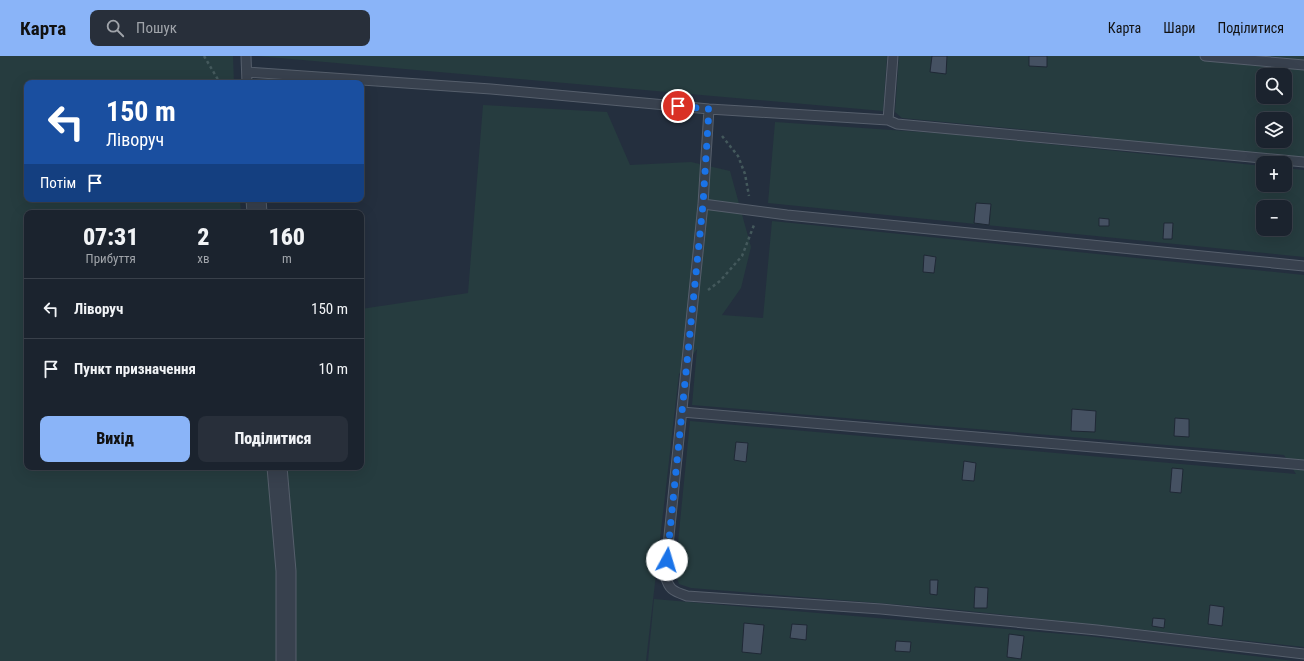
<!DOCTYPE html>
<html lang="uk">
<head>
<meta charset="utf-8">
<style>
  :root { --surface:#1b232e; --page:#282f3a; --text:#f1f3f6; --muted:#a0a4aa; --line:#39404a; --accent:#8ab4f8 }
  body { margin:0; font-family:"Roboto Condensed",sans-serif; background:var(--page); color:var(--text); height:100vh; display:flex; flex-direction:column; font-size:15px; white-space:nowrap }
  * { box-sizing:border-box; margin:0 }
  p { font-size:13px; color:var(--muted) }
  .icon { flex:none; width:22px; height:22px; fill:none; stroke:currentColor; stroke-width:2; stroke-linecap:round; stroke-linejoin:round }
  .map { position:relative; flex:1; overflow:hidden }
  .panel { position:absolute; left:24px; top:154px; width:340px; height:260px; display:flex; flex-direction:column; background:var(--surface); border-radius:8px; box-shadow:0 4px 16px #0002,0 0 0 1px var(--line) }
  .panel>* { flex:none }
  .banner { position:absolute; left:24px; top:24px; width:340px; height:122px; border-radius:8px; box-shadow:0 4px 16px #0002,0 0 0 1px var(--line); background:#1a4fa0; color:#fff; overflow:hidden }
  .buttons { position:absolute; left:1256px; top:12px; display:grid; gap:8px }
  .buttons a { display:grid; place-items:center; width:36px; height:36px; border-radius:8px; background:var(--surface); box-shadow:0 4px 16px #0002,0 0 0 1px var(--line); font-size:20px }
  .pin { position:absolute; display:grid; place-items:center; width:34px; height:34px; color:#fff; margin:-17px; border:2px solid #fff; border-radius:50%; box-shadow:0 1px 4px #0007 }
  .me { position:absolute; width:44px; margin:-22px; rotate:6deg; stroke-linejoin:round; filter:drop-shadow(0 0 3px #0008) }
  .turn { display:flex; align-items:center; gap:14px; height:84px; padding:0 16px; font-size:18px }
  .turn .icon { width:52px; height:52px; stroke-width:2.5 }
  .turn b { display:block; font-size:28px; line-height:34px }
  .then { display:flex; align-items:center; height:38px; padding:0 16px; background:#0003; gap:8px; font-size:15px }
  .eta { display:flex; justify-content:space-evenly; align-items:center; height:68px; text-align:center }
  .eta b { font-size:24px; font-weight:800; line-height:28px }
  .button { display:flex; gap:8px; margin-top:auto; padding:8px 16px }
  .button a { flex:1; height:46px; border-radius:8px; background:var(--accent); color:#111; font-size:16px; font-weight:800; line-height:46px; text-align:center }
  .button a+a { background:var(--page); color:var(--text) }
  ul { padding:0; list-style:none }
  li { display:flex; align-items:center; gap:12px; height:60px; padding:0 16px; border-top:1px solid var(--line) }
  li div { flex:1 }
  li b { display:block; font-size:15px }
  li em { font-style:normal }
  header { display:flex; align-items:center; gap:24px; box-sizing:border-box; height:56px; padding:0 20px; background:var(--accent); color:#111 }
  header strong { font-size:19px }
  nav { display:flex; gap:22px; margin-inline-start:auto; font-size:14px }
  .search { width:280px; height:36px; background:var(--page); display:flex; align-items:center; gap:10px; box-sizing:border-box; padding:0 14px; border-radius:8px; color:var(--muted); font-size:15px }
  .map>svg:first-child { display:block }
  .green { fill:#263c3f; fill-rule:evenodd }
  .building { fill:#455162; stroke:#1f2835 }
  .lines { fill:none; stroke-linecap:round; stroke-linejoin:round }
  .lane-casing { stroke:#565f6c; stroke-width:11 }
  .street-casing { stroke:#565f6c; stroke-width:21 }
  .path { stroke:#44595c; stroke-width:2.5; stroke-dasharray:3 3; stroke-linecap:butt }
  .lane { stroke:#38414e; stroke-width:9 }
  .street { stroke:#38414e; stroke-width:19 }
  .route { stroke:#1a73e8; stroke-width:7; stroke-dasharray:0 12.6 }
</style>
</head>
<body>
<header>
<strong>Карта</strong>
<div class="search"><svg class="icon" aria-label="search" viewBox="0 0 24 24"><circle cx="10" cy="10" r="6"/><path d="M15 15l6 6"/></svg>Пошук</div>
<nav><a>Карта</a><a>Шари</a><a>Поділитися</a></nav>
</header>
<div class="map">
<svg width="1304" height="605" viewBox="0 0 1304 605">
  <rect width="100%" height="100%" fill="#242f3e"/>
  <path class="green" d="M0,0H233L234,27H27V143H240L241,157H27V411H361V253L468,237L483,49L607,56L630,109L691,106L730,115L751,191L741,232L722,259L763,262L772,165L1304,219V591L940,552L691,532L679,528L675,517L690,365L1296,418L1284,399L692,349L697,293L679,318L646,605H0Z
    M257,0H887L883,55Z
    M899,0H1304V102L1094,84L1092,80L902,62L895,56ZM1263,19H1285V41H1263ZM1263,63H1285V85H1263Z
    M775,66L950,78L1263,110V129H1285V112L1304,114V201L768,147ZM1263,151H1285V173H1263Z
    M654,543L1087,580L1294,605H648Z"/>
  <path class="building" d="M932,0H947L946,18L930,16Z
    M1029,0H1047V11L1029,10Z
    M976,147L991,148L989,169L974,167Z
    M1099,162L1109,163V170H1099Z
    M1164,167H1173L1172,183H1163Z
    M924,199L936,201L934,217L923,216Z
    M1072,353L1096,355L1095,376L1071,375Z
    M1175,362L1189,363V381L1174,380Z
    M736,386L748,387L746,406L734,404Z
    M964,405L976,407L974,425L962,424Z
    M1172,412L1183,413L1181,437L1170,436Z
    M930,524H938L937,539L930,538Z
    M975,531L988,532L987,552H974Z
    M1210,549L1224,551L1222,570L1208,568Z
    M1153,562L1165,563L1164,572L1152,570Z
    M744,567L764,569L761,598L742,596Z
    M792,568L807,569L806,584L790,582Z
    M1009,578L1024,580L1021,603L1007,601Z
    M896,585L911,586L910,596L895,595Z"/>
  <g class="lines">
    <g class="lane-casing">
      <path id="lane" d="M246,0L247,27
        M1205,0L1304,9
        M247,16L491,33L709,53L888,64L897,68L1304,106
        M709,53L703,148L665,519C669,534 673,535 687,540L881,553L1097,574L1304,598
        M888,64L893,0
        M703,148L787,159L1304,210
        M682,356L1304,409"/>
    </g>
    <g class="street-casing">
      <path id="street" d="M256,143L257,157
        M277,411L286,515V605"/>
    </g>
    <path class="path" d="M204,0L220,27
      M722,80L738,100L745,118L749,140
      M708,234L720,225L742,200L754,169"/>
    <use href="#lane" class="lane"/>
    <use href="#street" class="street"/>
  </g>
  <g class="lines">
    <path class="route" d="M667,504L703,148L709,53L678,50"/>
  </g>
</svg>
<div class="buttons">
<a><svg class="icon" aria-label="search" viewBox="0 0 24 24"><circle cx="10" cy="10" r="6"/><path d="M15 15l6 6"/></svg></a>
<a><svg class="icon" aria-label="layers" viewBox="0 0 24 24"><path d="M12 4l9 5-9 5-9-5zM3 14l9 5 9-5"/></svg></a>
<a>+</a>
<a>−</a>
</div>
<div class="pin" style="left:678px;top:50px;background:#d93025"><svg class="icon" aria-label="arrive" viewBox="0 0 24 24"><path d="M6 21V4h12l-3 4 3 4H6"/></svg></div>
<svg class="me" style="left:667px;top:504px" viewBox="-20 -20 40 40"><circle r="19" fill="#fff"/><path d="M0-13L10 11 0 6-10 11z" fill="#1a73e8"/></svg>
<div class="banner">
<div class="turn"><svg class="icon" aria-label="left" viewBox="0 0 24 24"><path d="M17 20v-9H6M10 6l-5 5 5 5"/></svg><div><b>150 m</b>Ліворуч</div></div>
<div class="then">Потім<svg class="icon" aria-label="arrive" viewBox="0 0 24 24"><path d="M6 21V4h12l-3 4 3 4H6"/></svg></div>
</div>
<section class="panel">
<div class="eta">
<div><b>07:31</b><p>Прибуття</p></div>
<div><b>2</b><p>хв</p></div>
<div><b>160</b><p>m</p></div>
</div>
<ul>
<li><svg class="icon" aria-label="left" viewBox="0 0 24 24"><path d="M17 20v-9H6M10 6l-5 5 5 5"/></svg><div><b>Ліворуч</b></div><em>150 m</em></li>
<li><svg class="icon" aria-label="arrive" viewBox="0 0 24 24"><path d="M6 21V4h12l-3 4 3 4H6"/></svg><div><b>Пункт призначення</b></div><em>10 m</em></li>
</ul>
<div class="button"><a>Вихід</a><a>Поділитися</a></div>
</section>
</div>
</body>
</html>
